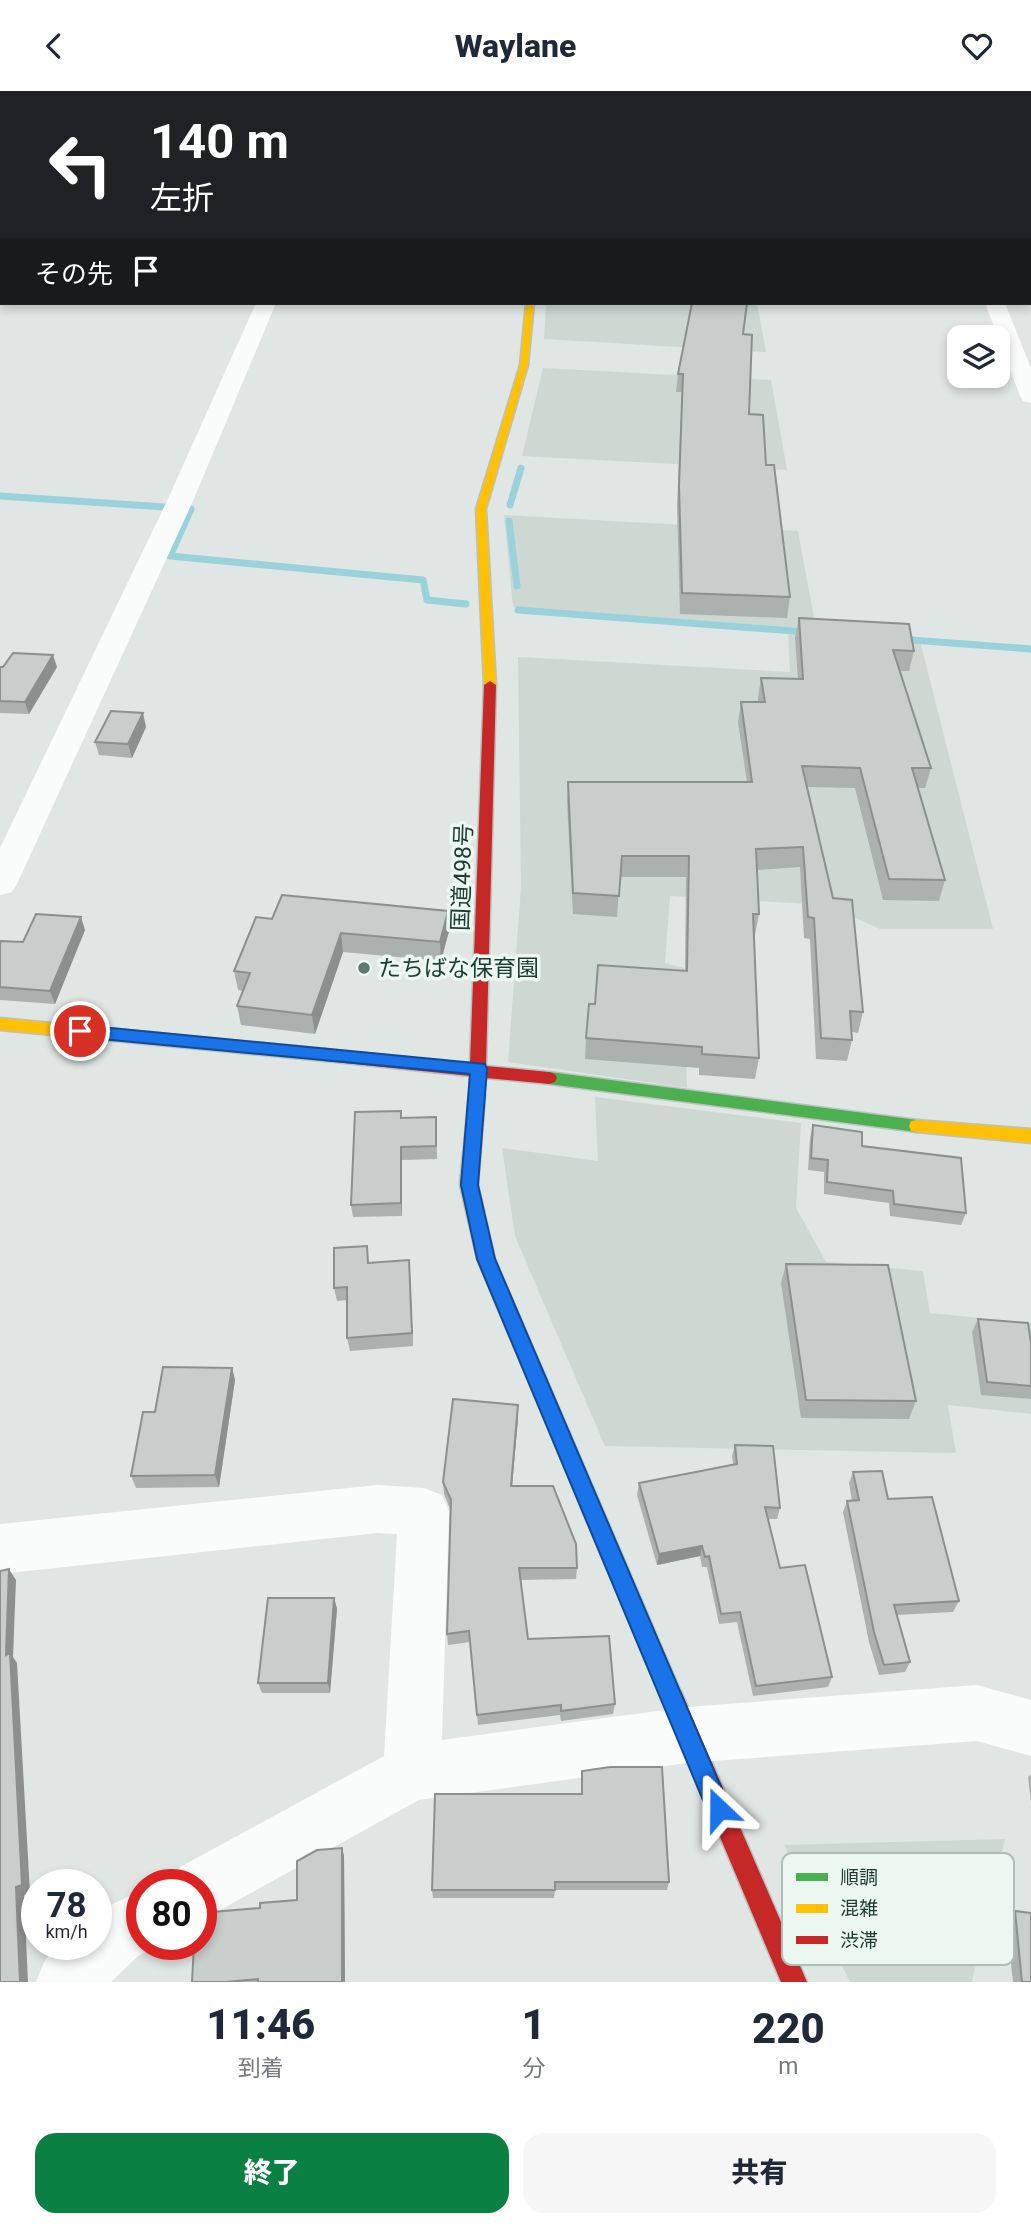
<!DOCTYPE html>
<html lang="ja">
<head>
<meta charset="utf-8">
<style>
  :root { --surface:#fff; --page:#f6f6f7; --text:#1f2937; --muted:#747a83; --accent:#0b8043 }
  body { margin:0; font-family:Roboto,"Noto Sans JP",sans-serif; background:var(--page); color:var(--text); height:100vh; display:flex; flex-direction:column; font-size:26px; white-space:nowrap }
  * { box-sizing:border-box; margin:0 }
  p { font-size:23px; color:var(--muted) }
  .icon { flex:none; width:38px; height:38px; fill:none; stroke:currentColor; stroke-width:2; stroke-linecap:round; stroke-linejoin:round }
  .map { position:relative; height:1891px; overflow:hidden }
  .drawer { display:flex; flex-direction:column; background:var(--surface); flex:1 }
  .drawer>* { flex:none }
  .hud { position:absolute; left:0px; top:0px; width:1032px; height:214px; box-shadow:0 4px 10px #0003; background:#202124; color:#fff; overflow:hidden }
  .buttons { position:absolute; left:947px; top:234px; display:grid; gap:14px }
  .buttons a { display:grid; place-items:center; width:63px; height:63px; border-radius:14px; background:var(--surface); box-shadow:0 4px 10px #0003; font-size:35px }
  .speed { position:absolute; left:21px; top:1778px; display:flex; gap:14px; font-size:35px; font-weight:700; text-align:center }
  .speed>* { display:grid; place-content:center; width:91px; height:91px; border-radius:50%; background:var(--surface); box-shadow:0 4px 10px #0003; line-height:1 }
  .speed small { font-size:18px; font-weight:400 }
  .speed .limit { border:10px solid #d22; background:#fff; color:#111 }
  .pin { position:absolute; display:grid; place-items:center; width:60px; height:60px; color:#fff; margin:-30px; border:4px solid #fff; border-radius:50%; box-shadow:0 2px 7px #0007 }
  .me { position:absolute; width:77px; margin:-38px; rotate:337deg; stroke-linejoin:round; filter:drop-shadow(0 0 5px #0008) }
  .turn { display:flex; align-items:center; gap:24px; height:147px; padding:0 35px; font-size:32px }
  .turn .icon { width:91px; height:91px; stroke-width:2.5 }
  .turn b { display:block; font-size:49px; line-height:60px }
  .then { display:flex; align-items:center; height:66px; padding:0 35px; background:#0003; gap:14px; font-size:26px }
  .eta { display:flex; justify-content:space-evenly; align-items:center; height:119px; text-align:center }
  .eta b { font-size:42px; font-weight:800; line-height:49px }
  .cta { display:flex; gap:14px; margin-top:auto; padding:14px 35px }
  .cta a { flex:1; height:80px; border-radius:21px; background:var(--accent); color:#fff; font-size:28px; font-weight:800; line-height:80px; text-align:center }
  .cta a+a { background:var(--page); color:var(--text) }
  header { display:flex; justify-content:space-between; align-items:center; height:91px; padding:0 35px; background:var(--surface); font-size:32px; font-weight:800 }
  .map>svg:first-child { display:block }
  .built { fill:#cdd8d3 }
  .lines { fill:none; stroke-linecap:round; stroke-linejoin:round }
  .stream { stroke:#9ad2db; stroke-width:7 }
  .fast-casing { stroke:#b8c3bf; stroke-width:3 }
  .slow-casing { stroke:#b8c3bf; stroke-width:3 }
  .jam-casing { stroke:#b8c3bf; stroke-width:3 }
  .street { fill:#fafbfb; fill-rule:evenodd }
  .fast { fill:#4caf50; fill-rule:evenodd }
  .slow { fill:#ffc107; fill-rule:evenodd }
  .jam { fill:#c62828; fill-rule:evenodd }
  .wall { fill:#abb1af }
  .shaded-wall { fill:#8b908e }
  .building { fill:#c7cecb; stroke:#8b908e; stroke-width:2 }
  .route { fill:#1a73e8; stroke:#114b97; stroke-width:2 }
  .poi-dot { fill:#617771; stroke:#ecf7f2; stroke-width:2.5 }
  .labels { text-anchor:middle; stroke-width:7; stroke-linejoin:round; paint-order:stroke }
  .street-label { font-size:23px; fill:#1c3b33; stroke:#ecf7f2 }
  .poi-label { font-size:23px; fill:#1c3b33; stroke:#ecf7f2; text-anchor:start }
  .key { fill:#ecf7f2; stroke:#aebfb9; stroke-width:2 }
  .key-label { font-size:19px; fill:#1c3b33 }
</style>
</head>
<body>
<header><svg class="icon" aria-label="back" viewBox="0 0 24 24"><path d="M15 5l-7 7 7 7"/></svg>Waylane<svg class="icon" aria-label="heart" viewBox="0 0 24 24"><path d="M12 20l-8-8c-3-5 5-10 8-4 3-6 11-1 8 4z"/></svg></header>
<div class="map">
<svg width="1031" height="1891" viewBox="0 0 1031 1891">
  <rect width="100%" height="100%" fill="#e0e6e3"/>
  <path class="built" d="M546,212H757L766,261L544,248Z
    M543,277L771,289L787,379L522,365Z
    M504,424L798,440L816,538L513,516Z
    M788,541L920,550L993,838H880L827,814L670,805L665,872L684,877L687,997L508,971L521,796L518,566L790,581Z
    M595,1006L801,1032L796,1117L826,1171L923,1180L930,1222L1031,1232V1323L948,1314L956,1362L605,1355L515,1145L502,1057L598,1070Z
    M1005,1748L972,1891H850L784,1754Z"/>
  <g class="lines">
    <path class="stream" d="M0,405L165,416
      M510,414L521,377
      M191,418L170,465L423,489L427,509L466,513
      M509,430L517,495
      M518,519L808,541
      M898,548L1031,558"/>
    <g class="fast-casing">
      <path id="fast" d="M474,0H480L482,2H475Z
        M549,981L917,1029L923,1030L925,1035L923,1040L917,1041L549,993L543,991L541,987L543,983Z
        M477,998L483,1000L485,1004L478,1094L495,1168L684,1608L681,1616L673,1619L665,1616L477,1168L460,1094L469,1004L471,1000Z"/>
    </g>
    <g class="slow-casing">
      <path id="slow" d="M526,212H534L528,274L486,418L496,594L490,598L484,594L476,418L520,274Z
        M0,927L325,958L333,964L325,970L0,939Z
        M917,1029L1031,1038V1052L917,1041L911,1040L909,1035L911,1030Z"/>
    </g>
    <g class="jam-casing">
      <path id="jam" d="M490,590L496,594L486,975L549,981L555,983L557,987L555,991L549,993L486,987L483,1008H471L469,1004L470,985L325,970L317,964L325,958L470,973L484,594Z
        M673,1597L681,1600L807,1891H781L662,1608L665,1600Z"/>
    </g>
    <path class="street" d="M114,0H128L113,2Z
      M728,0H742V2H728Z
      M909,0H923L924,2H909Z
      M0,107H2V117H0Z
      M2,189V202L0,203V190Z
      M256,212H276L193,410L17,793L12,801L0,804V757L167,410Z
      M985,212H1005L1031,277V312L1023,310L1020,305Z
      M377,1394L424,1397L442,1404L449,1421L442,1649L687,1616L977,1594L1031,1609V1665L977,1650L687,1672L419,1709L222,1818L201,1827V1794H172L180,1776L384,1665L397,1443L377,1442L0,1483V1433Z
      M142,1799V1853H158L137,1866L111,1891H36L45,1869L61,1853H96V1821Z"/>
    <use href="#fast" class="fast"/>
    <use href="#slow" class="slow"/>
    <use href="#jam" class="jam"/>
  </g>
  <path class="wall" d="M743,243L749,323L766,374L790,506L787,527L680,523L677,415L682,301H676L678,283Z
    M799,527L914,560L909,580H900L931,677L925,697H918L945,789L939,810L883,809L855,697L807,696L833,807L863,921L858,942L852,941V949L847,970L816,968L810,848L804,847L800,776L757,779L759,823L755,844H754L759,967L755,988L699,984V977L585,968L586,947L595,913L685,880L686,786H620L617,826L573,823L567,711L568,691H747L738,631L741,611H758V607L761,587L798,588L795,547Z
    M0,576H57L29,623L0,622Z
    M146,636L132,667L99,664L95,651Z
    M272,828L449,840L441,870L343,861L315,943L241,934L237,915L243,900L238,899L234,880Z
    M85,839L55,913L0,909V852L23,851Z
    M436,1026L437,1068L402,1069V1125L353,1126L351,1114L402,1027Z
    M813,1034L862,1055L966,1122L961,1134L890,1125L889,1112L824,1103V1081L808,1079L810,1047Z
    M369,1172L410,1182L413,1255L350,1260L347,1247V1209L337,1210L334,1197Z
    M786,1173L916,1310L909,1328L801,1327L781,1192Z
    M978,1228L1031,1252V1308L981,1304L972,1241Z
    M232,1277L235,1289L219,1396L136,1397L131,1385L155,1321Z
    M518,1327L512,1395L577,1477L576,1488L521,1489L528,1548L615,1613L613,1623L561,1630L560,1624L478,1634L470,1551L448,1554L447,1543L450,1418L444,1403L443,1391Z
    M735,1354L780,1417L777,1428H768L780,1477L832,1586L828,1596L753,1605L737,1531L719,1533L707,1476H702L700,1465L657,1474L637,1404L639,1392L733,1373L732,1365Z
    M853,1381L888,1408L959,1510L953,1521L896,1524L910,1571L905,1581L879,1584L869,1551L843,1421L847,1410H852L849,1392Z
    M334,1507L337,1518L330,1602H262L258,1592Z
    M582,1680L669,1791L667,1799H555L554,1807H433L432,1799L581,1703Z
    M1031,1683V1712L1028,1686Z
    M342,1757L344,1765L345,1891H192L260,1817L297,1809Z
    M1015,1820L1031,1891H1013L1006,1828Z"/>
  <path class="shaded-wall" d="M53,564L57,576L29,623L25,611Z
    M143,622L146,636L132,667L128,653Z
    M448,820L449,840L441,870L440,851Z
    M81,826L85,839L55,913L50,900Z
    M341,842L343,861L315,943L312,924Z
    M401,1056L402,1069V1125L401,1112Z
    M409,1169L410,1182L413,1255L412,1242Z
    M232,1277L235,1289L219,1396L215,1384Z
    M518,1314V1327L511,1407V1395Z
    M702,1455L700,1465L657,1474L659,1463Z
    M9,1478L16,1489L13,1566L17,1572L30,1802L24,1804L28,1891H20L6,1564Z
    M334,1507L337,1518L330,1602L328,1592Z
    M342,1757L344,1765L345,1891H342Z"/>
  <path class="building" d="M578,0H632V2H578Z
    M692,212H747L743,243L752,244L749,323L763,324L766,374H774L790,506L682,502L679,395L683,283H678Z
    M799,527L909,533L914,560L893,559L931,677H912L945,789L889,788L860,677L802,675L833,807L852,809L863,921L850,920L852,949L821,947L814,827L808,826L803,756L756,758L759,823H753L759,967L702,963V956L586,947L589,913H595L598,874L687,880L689,765H622L619,805L573,802L568,691H752L741,611H765L761,587L803,588Z
    M13,562L53,564L25,611L0,610V576H3Z
    M111,620L143,622L128,653L95,651Z
    M282,804L448,820L440,851L341,842L312,924L237,915L250,882L234,880L256,826L272,828Z
    M36,823L81,826L50,900L0,896V852L1,850L23,851Z
    M401,1020V1027L436,1026V1055L401,1056V1112L351,1114L355,1021Z
    M813,1034L862,1041V1055L961,1067L966,1122L894,1113L893,1100L827,1091L828,1069L811,1067Z
    M367,1155L368,1172L409,1169L412,1242L347,1247V1196L334,1197V1157Z
    M786,1173L888,1174L916,1310L806,1309Z
    M978,1228L1028,1232L1031,1252V1295L987,1291Z
    M163,1276L232,1277L215,1384L131,1385L143,1321H155Z
    M453,1308L518,1314L511,1395H553L576,1453L577,1477H519L528,1548L609,1545L615,1613L561,1620V1614L477,1624L469,1540L447,1543L451,1409L443,1391Z
    M735,1354L773,1355L780,1417L765,1416L780,1477L805,1474L832,1586L756,1595L740,1521L721,1523L709,1465L705,1466L702,1455L659,1463L639,1392L737,1373Z
    M882,1380L888,1408L932,1406L959,1510L894,1514L910,1571L884,1574L874,1541L847,1410L859,1409L853,1381Z
    M9,1478L6,1564L10,1562L22,1794L16,1796L20,1891H0V1480Z
    M268,1507H334L328,1592H258Z
    M610,1676H662L669,1791H555V1799H432L435,1703H582V1680Z
    M342,1757V1891H258V1888L226,1891H192L194,1853H201V1822L260,1817V1812L297,1809V1770L317,1759Z
    M1015,1820L1031,1822V1891H1022Z"/>
  <path class="route" d="M80,934L485,973L487,978L478,1094L495,1168L727,1710L731,1718L727,1726L719,1730L710,1726L477,1168L461,1094L470,983L80,946L72,940Z"/>
  <circle class="poi-dot" cx="364" cy="877" r="7"/>
  <g class="labels">
    <g class="street-label">
      <text transform="translate(462 786) rotate(-88)" y="8">国道498号</text>
    </g>
    <g class="poi-label">
      <text x="378" y="885">たちばな保育園</text>
    </g>
  </g>
  <rect x="782" y="1762" width="232" height="112" rx="10" class="key"/>
  <rect x="796" y="1782" width="32" height="8" fill="#4caf50"/>
  <rect x="796" y="1813" width="32" height="9" fill="#ffc107"/>
  <rect x="796" y="1845" width="32" height="8" fill="#c62828"/>
  <g class="key-label">
    <text x="840" y="1793">順調</text>
    <text x="840" y="1824">混雑</text>
    <text x="840" y="1856">渋滞</text>
  </g>
</svg>
<div class="buttons">
<a><svg class="icon" aria-label="layers" viewBox="0 0 24 24"><path d="M12 4l9 5-9 5-9-5zM3 14l9 5 9-5"/></svg></a>
</div>
<div class="speed"><div>78<small>km/h</small></div><div class="limit">80</div></div>
<div class="pin" style="left:80px;top:940px;background:#d93025"><svg class="icon" aria-label="arrive" viewBox="0 0 24 24"><path d="M6 21V4h12l-3 4 3 4H6"/></svg></div>
<svg class="me" style="left:719px;top:1718px" viewBox="-20 -20 40 40"><path d="M0-17L14 15 0 8-14 15z" fill="#1a73e8" stroke="#fff" stroke-width="4"/></svg>
<div class="hud">
<div class="turn"><svg class="icon" aria-label="left" viewBox="0 0 24 24"><path d="M17 20v-9H6M10 6l-5 5 5 5"/></svg><div><b>140 m</b>左折</div></div>
<div class="then">その先<svg class="icon" aria-label="arrive" viewBox="0 0 24 24"><path d="M6 21V4h12l-3 4 3 4H6"/></svg></div>
</div>
</div>
<section class="drawer">
<div class="eta">
<div><b>11:46</b><p>到着</p></div>
<div><b>1</b><p>分</p></div>
<div><b>220</b><p>m</p></div>
</div>
<div class="cta"><a>終了</a><a>共有</a></div>
</section>
</body>
</html>
